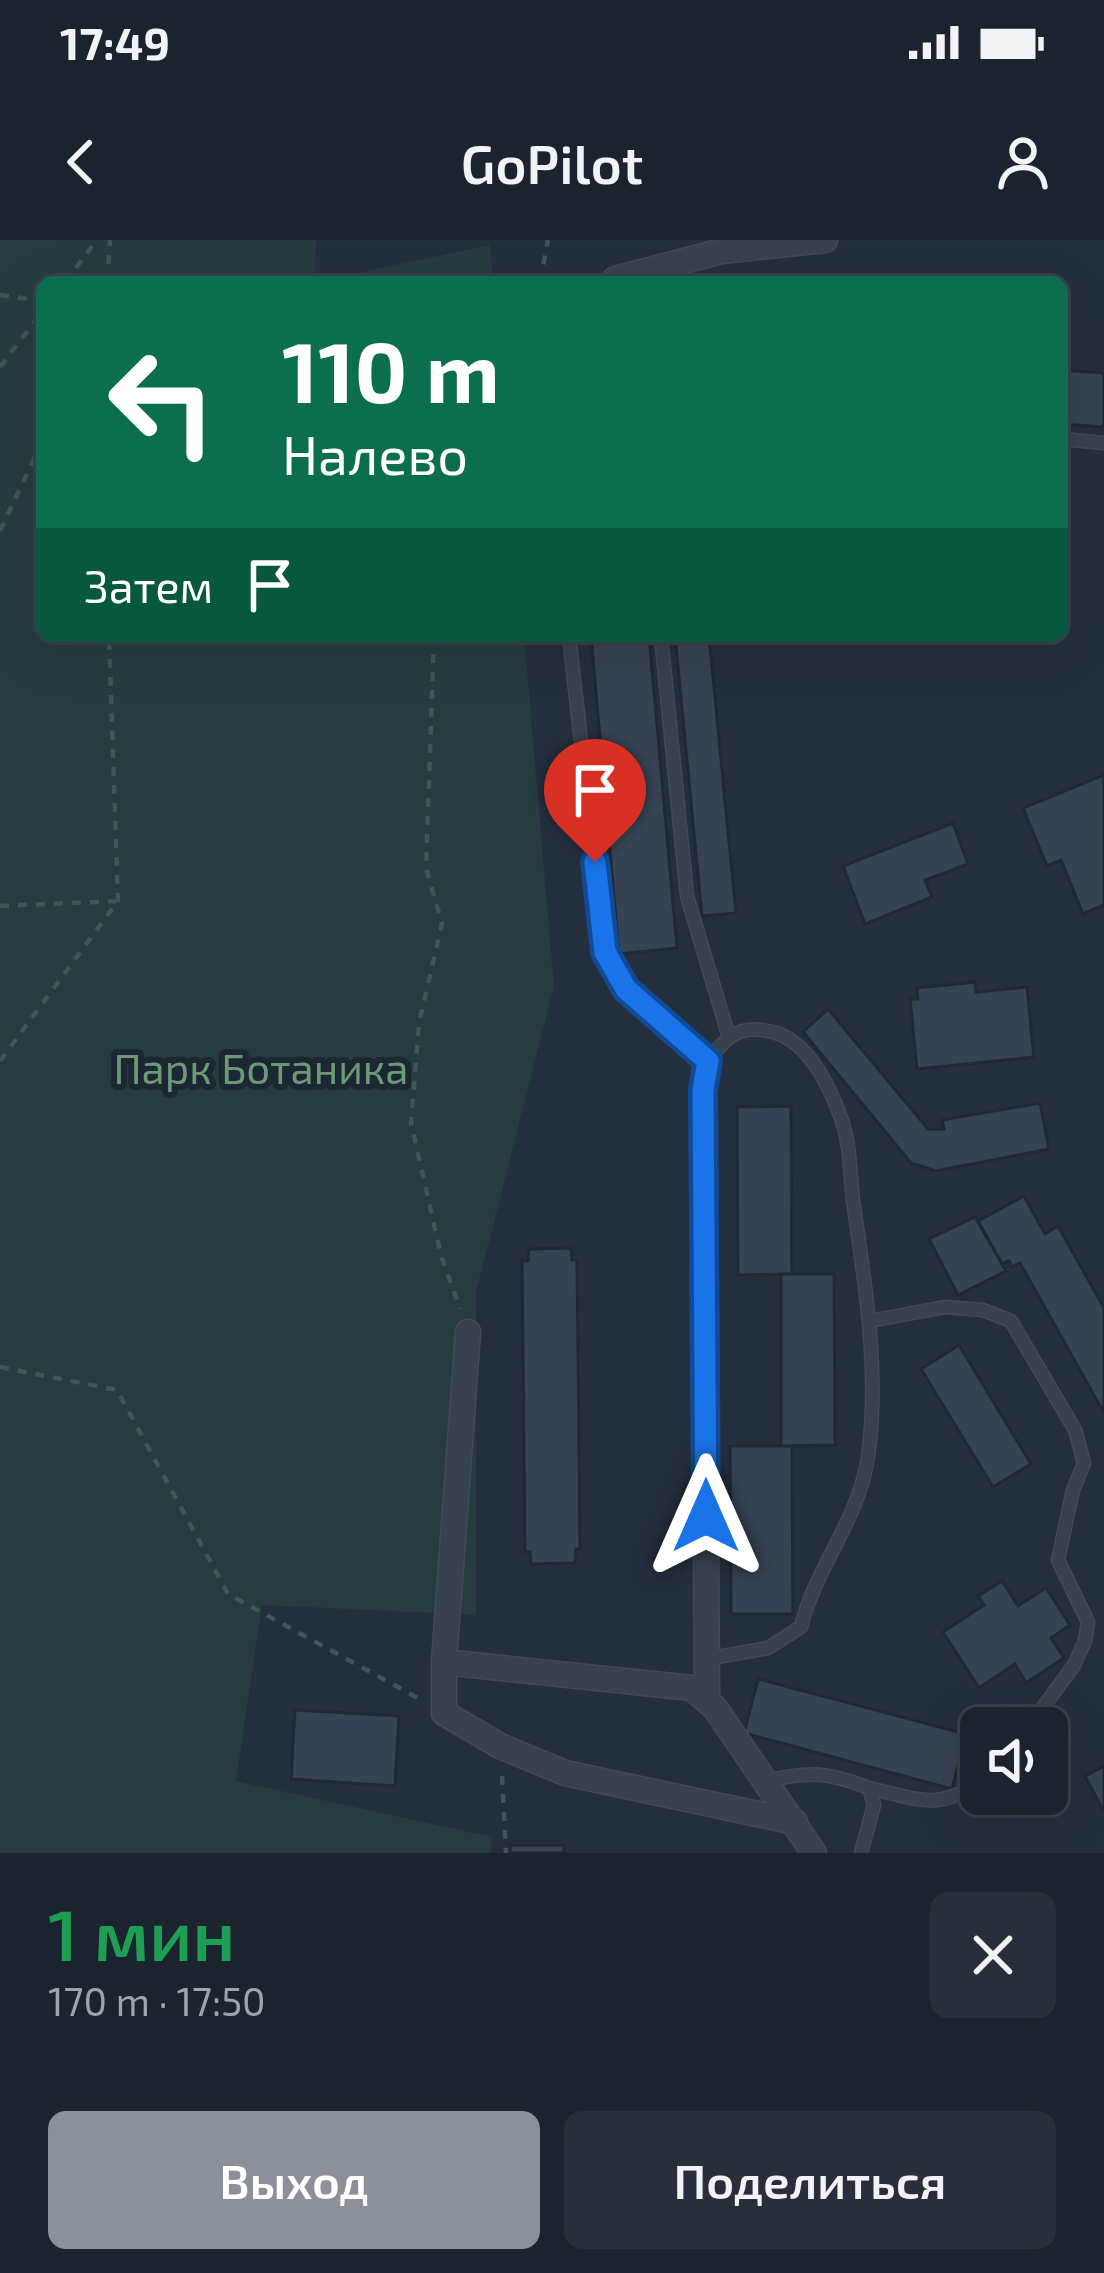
<!DOCTYPE html>
<html lang="ru">
<head>
<meta charset="utf-8">
<style>
  :root { --surface:#1b232e; --page:#282f3a; --text:#f1f3f6; --muted:#a0a4aa; --line:#39404a; --accent:#8c9099 }
  body { margin:0; font-family:"Exo 2",sans-serif; background:var(--page); color:var(--text); height:100vh; display:flex; flex-direction:column; font-size:45px; white-space:nowrap }
  * { box-sizing:border-box; margin:0 }
  p { font-size:39px; color:var(--muted) }
  .icon { flex:none; width:66px; height:66px; fill:none; stroke:currentColor; stroke-width:2; stroke-linecap:round; stroke-linejoin:round }
  .map { position:relative; height:1613px; overflow:hidden }
  .sheet { display:flex; flex-direction:column; background:var(--surface); flex:1 }
  .sheet>* { flex:none }
  .hud { position:absolute; left:36px; top:36px; width:1032px; height:366px; border-radius:18px; box-shadow:0 12px 48px #0002,0 0 0 3px var(--line); background:#0b6e4f; color:#fff; overflow:hidden }
  .controls { position:absolute; left:960px; top:1467px; display:grid; gap:24px }
  .controls a { display:grid; place-items:center; width:108px; height:108px; border-radius:18px; background:var(--surface); box-shadow:0 12px 48px #0002,0 0 0 3px var(--line); font-size:60px }
  .pin { position:absolute; display:grid; place-items:center; width:102px; height:102px; color:#fff; margin:-123px -51px; border-radius:50% 50% 50% 0; rotate:-45deg; box-shadow:0 0 12px #0007 }
  .pin .icon { rotate:45deg }
  .me { position:absolute; width:132px; margin:-66px; rotate:0deg; stroke-linejoin:round; filter:drop-shadow(0 0 9px #0008) }
  .turn { display:flex; align-items:center; gap:42px; height:252px; padding:0 48px; font-size:54px }
  .turn .icon { width:156px; height:156px; stroke-width:2.5 }
  .turn b { display:block; font-size:84px; line-height:102px }
  .then { display:flex; align-items:center; height:114px; padding:0 48px; background:#0003; gap:24px; font-size:45px }
  .round { display:grid; place-items:center; flex:none; width:126px; height:126px; border-radius:18px; background:var(--page) }
  .head { display:flex; align-items:center; justify-content:space-between; height:204px; padding:0 48px }
  h1 { font-size:72px; font-weight:600; line-height:90px; color:#1e9e55 }
  .cta { display:flex; gap:24px; margin-top:auto; padding:24px 48px }
  .cta a { flex:1; height:138px; border-radius:18px; background:var(--accent); color:#fff; font-size:48px; font-weight:600; line-height:138px; text-align:center }
  .cta a+a { background:var(--page); color:var(--text) }
  .status { display:flex; justify-content:space-between; align-items:center; height:84px; padding:0 60px; background:var(--surface); direction:ltr }
  .status svg { height:33px; fill:currentColor }
  header { display:flex; justify-content:space-between; align-items:center; height:156px; padding:0 48px; background:var(--surface); font-size:54px; font-weight:600 }
  .map>svg:first-child { display:block }
  .green { fill:#263c3f }
  .building { fill:#364354; stroke:#1f2835; stroke-width:3 }
  .lines { fill:none; stroke-linecap:round; stroke-linejoin:round }
  .lane-casing { stroke:#414a57; stroke-width:15 }
  .street-casing { stroke:#414a57; stroke-width:27 }
  .path { stroke:#3f5557; stroke-width:4.5; stroke-dasharray:9 9; stroke-linecap:butt }
  .lane { stroke:#38414e; stroke-width:12 }
  .street { stroke:#38414e; stroke-width:24 }
  .route-casing { stroke:#114b97; stroke-width:30 }
  .route { stroke:#1a73e8; stroke-width:21 }
  .labels { text-anchor:middle; stroke-width:12; stroke-linejoin:round; paint-order:stroke }
  .park-label { font-size:42px; fill:#6b9a76; stroke:#1d2633 }
</style>
</head>
<body>
<div class="status"><b>17:49</b><svg viewBox="0 0 49 12"><path d="M0 12V9h3v3zM5 12V6h3v6zM10 12V3h3v9zM15 12V0h3v12zM26 1h20v11H26zM47 4h2v5h-2z"/></svg></div>
<header><svg class="icon" aria-label="back" viewBox="0 0 24 24"><path d="M15 5l-7 7 7 7"/></svg>GoPilot<svg class="icon" aria-label="person" viewBox="0 0 24 24"><circle cx="12" cy="8" r="4"/><path d="M4 21q1-7 8-7t8 7"/></svg></header>
<div class="map">
<svg width="1104" height="1613" viewBox="0 0 1104 1613">
  <rect width="100%" height="100%" fill="#242f3e"/>
  <path class="green" d="M0,0H316L315,42H42V396H524L554,746L476,1053V1375L262,1365L236,1541L492,1597L490,1613H0Z
    M490,5L493,42H351L352,34Z"/>
  <path class="building" d="M1062,130L1104,133V187L1062,184Z
    M591,396H649L677,708L619,714Z
    M675,396H709L736,673L702,676Z
    M1104,535V665L1083,674L1061,620L1047,626L1023,568Z
    M953,583L968,624L925,640L932,657L865,684L843,626Z
    M975,742L976,752L1027,747L1034,817L917,829L910,759H918L917,748Z
    M828,769L928,889H944L942,880L1040,863L1049,909L936,931L911,923L803,792Z
    M791,866L792,1034L738,1035L737,867Z
    M1024,956L1045,994L1058,986L1104,1068V1173L1020,1023L1012,1027L1009,1021L1002,1024L978,981Z
    M975,977L1006,1031L958,1055L929,999Z
    M571,1008L572,1020H577L580,1309H576L575,1323L531,1324L530,1312H525L522,1021H528V1009Z
    M781,1034H834L835,1205L781,1206Z
    M959,1105L1031,1224L993,1247L921,1129Z
    M730,1206H792L793,1374H731Z
    M1002,1341L1018,1366L1046,1348L1070,1385L1051,1398L1064,1418L1026,1443L1015,1424L979,1448L943,1392L984,1365L978,1356Z
    M758,1439L966,1494L952,1549L744,1493Z
    M295,1470L399,1476L395,1546L291,1539Z
    M1104,1526V1569L1103,1570L1085,1536Z
    M510,1605H564V1613H510Z"/>
  <g class="lines">
    <g class="lane-casing">
      <path id="lane" d="M1062,199L1104,203
        M569,396L605,712L625,749L708,821C727,795 742,783 776,793C809,803 830,847 841,878C850,902 850,933 853,960C865,1044 880,1131 868,1217C858,1282 816,1326 801,1387L768,1408L706,1419
        M661,396L687,656L728,794
        M870,1081L945,1067L983,1070L1011,1081L1075,1190L1084,1223L1073,1250L1058,1320L1088,1382L1085,1401L1074,1425L1028,1488
        M766,1541C810,1531 828,1532 869,1548L874,1565L861,1613
        M869,1548C918,1559 937,1572 981,1541"/>
    </g>
    <g class="street-casing">
      <path id="street" d="M615,39L722,11L825,0
        M468,1092L444,1422L692,1448L715,1468L814,1613
        M444,1422V1473L500,1506L565,1533L795,1582
        M707,1457L703,850L708,821"/>
    </g>
    <path class="path" d="M65,42L97,0
      M107,42L110,0
      M540,42L548,0
      M0,55L42,61
      M0,127L42,72
      M0,291L42,202
      M434,396L426,628L442,684L419,783L411,883L441,1015L460,1069
      M0,666L118,661
      M0,821L118,661L109,396
      M0,1127L117,1150L228,1354L418,1458
      M502,1536L506,1613"/>
    <use href="#lane" class="lane"/>
    <use href="#street" class="street"/>
  </g>
  <g class="lines">
    <g class="route-casing">
      <path id="route" d="M595,622L605,712L626,749L708,821L703,850L706,1276"/>
    </g>
    <use href="#route" class="route"/>
  </g>
  <g class="labels">
    <g class="park-label">
      <text x="261" y="844">Парк Ботаника</text>
    </g>
  </g>
</svg>
<div class="controls">
<a><svg class="icon" aria-label="sound" viewBox="0 0 24 24"><path d="M4 9h4l5-4v14l-5-4H4zM17 9q2 3 0 6"/></svg></a>
</div>
<div class="pin" style="left:595px;top:622px;background:#d93025"><svg class="icon" aria-label="arrive" viewBox="0 0 24 24"><path d="M6 21V4h12l-3 4 3 4H6"/></svg></div>
<svg class="me" style="left:706px;top:1276px" viewBox="-20 -20 40 40"><path d="M0-17L14 15 0 8-14 15z" fill="#1a73e8" stroke="#fff" stroke-width="4"/></svg>
<div class="hud">
<div class="turn"><svg class="icon" aria-label="left" viewBox="0 0 24 24"><path d="M17 20v-9H6M10 6l-5 5 5 5"/></svg><div><b>110 m</b>Налево</div></div>
<div class="then">Затем<svg class="icon" aria-label="arrive" viewBox="0 0 24 24"><path d="M6 21V4h12l-3 4 3 4H6"/></svg></div>
</div>
</div>
<section class="sheet">
<div class="head"><div><h1>1 мин</h1><p>170 m · 17:50</p></div><a class="round"><svg class="icon" aria-label="close" viewBox="0 0 24 24"><path d="M6 6l12 12M18 6L6 18"/></svg></a></div>
<div class="cta"><a>Выход</a><a>Поделиться</a></div>
</section>
</body>
</html>
